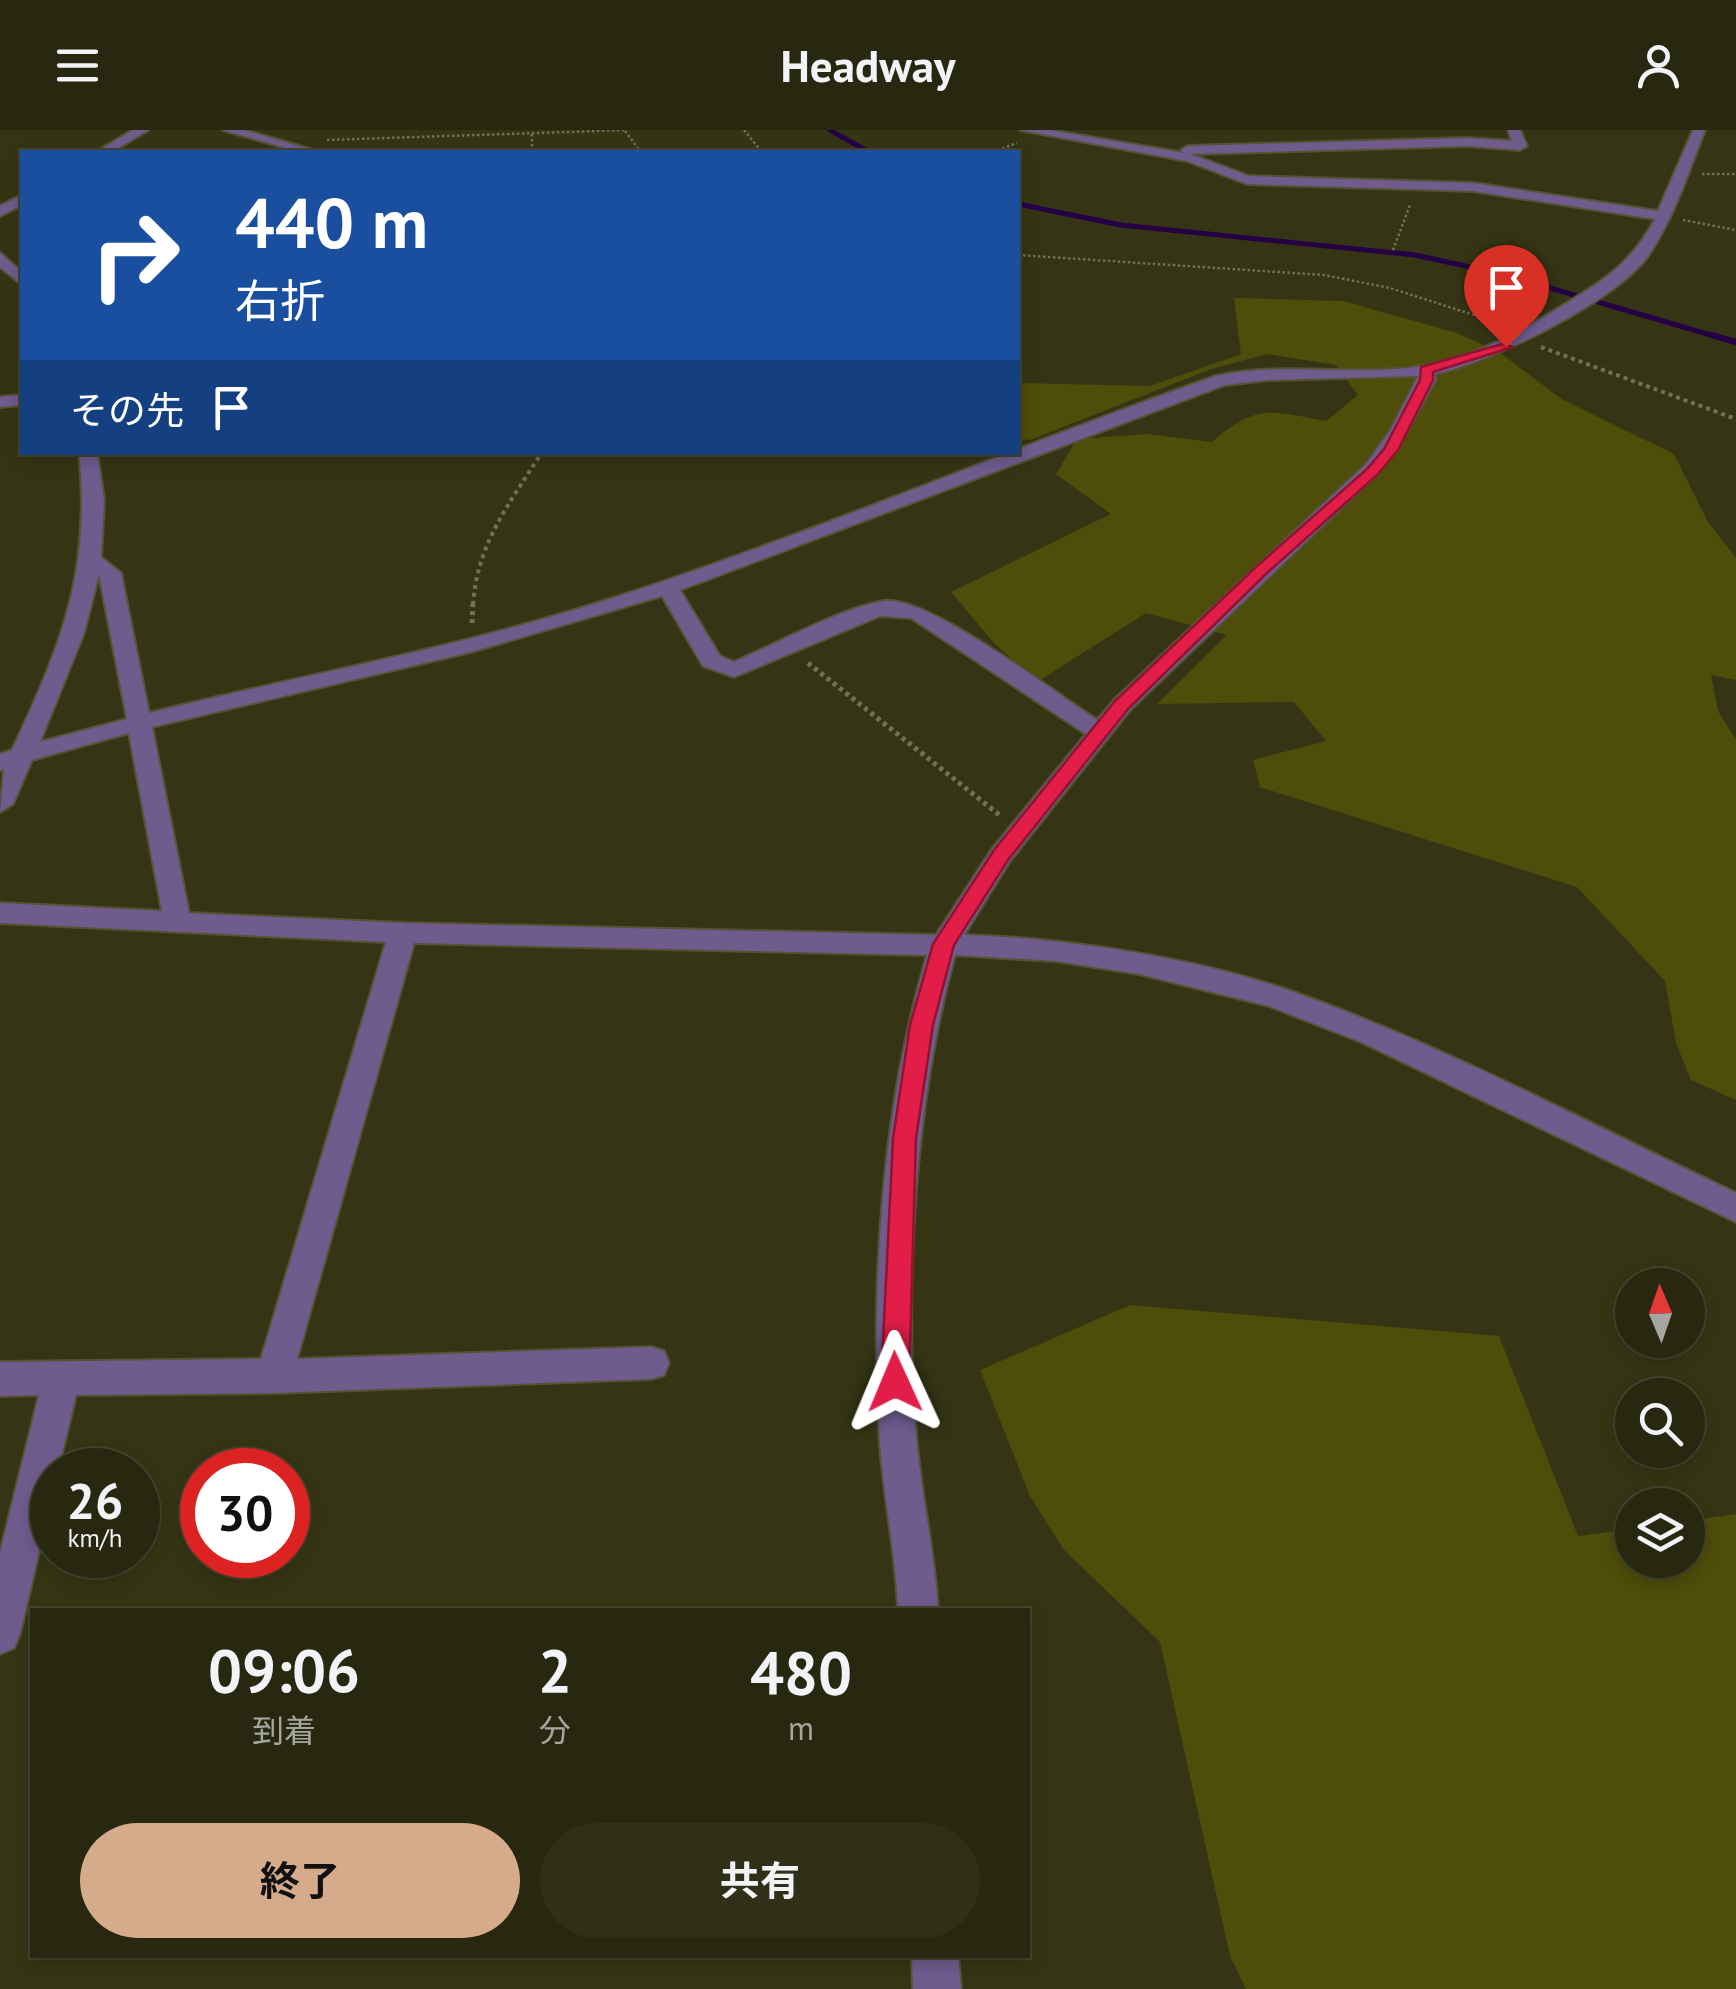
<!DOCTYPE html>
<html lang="ja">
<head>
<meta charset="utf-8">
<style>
  :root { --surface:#282810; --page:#303019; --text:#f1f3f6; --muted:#a5a69f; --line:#444430; --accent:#d6ab8b }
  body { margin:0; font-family:"PT Sans","Noto Sans JP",sans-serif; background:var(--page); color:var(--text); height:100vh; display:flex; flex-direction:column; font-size:38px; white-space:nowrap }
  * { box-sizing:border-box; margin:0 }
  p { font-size:32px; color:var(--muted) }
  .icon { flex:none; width:55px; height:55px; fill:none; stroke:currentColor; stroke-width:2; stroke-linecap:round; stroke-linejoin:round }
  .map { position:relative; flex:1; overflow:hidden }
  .details { position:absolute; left:30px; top:1478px; width:1000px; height:350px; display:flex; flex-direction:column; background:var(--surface); border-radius:0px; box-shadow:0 5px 15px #0003,0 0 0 2px var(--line) }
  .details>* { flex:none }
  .top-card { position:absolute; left:20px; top:20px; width:1000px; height:305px; border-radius:0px; box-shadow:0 5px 15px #0003,0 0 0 2px var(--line); background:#1a4fa0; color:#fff; overflow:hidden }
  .needle { width:65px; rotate:358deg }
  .tools { position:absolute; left:1615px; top:1138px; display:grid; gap:20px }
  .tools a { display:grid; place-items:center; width:90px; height:90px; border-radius:50%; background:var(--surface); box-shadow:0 5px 15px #0003,0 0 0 2px var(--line); font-size:50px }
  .speed { position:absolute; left:30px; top:1318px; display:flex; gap:20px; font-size:50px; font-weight:700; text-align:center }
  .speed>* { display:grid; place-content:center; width:130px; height:130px; border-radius:50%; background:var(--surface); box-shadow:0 5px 15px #0003,0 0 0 2px var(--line); line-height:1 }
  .speed small { font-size:25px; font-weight:400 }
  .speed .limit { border:15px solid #d22; background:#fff; color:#111 }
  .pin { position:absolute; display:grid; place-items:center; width:85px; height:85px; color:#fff; margin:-102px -42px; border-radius:50% 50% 50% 0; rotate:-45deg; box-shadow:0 0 10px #0007 }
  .pin .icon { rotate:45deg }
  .me { position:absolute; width:110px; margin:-55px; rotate:359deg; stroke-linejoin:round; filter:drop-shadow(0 0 8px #0008) }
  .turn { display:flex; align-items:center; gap:35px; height:210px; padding:0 50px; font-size:45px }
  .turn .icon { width:130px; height:130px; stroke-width:2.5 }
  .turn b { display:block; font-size:70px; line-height:85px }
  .then { display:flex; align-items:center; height:95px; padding:0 50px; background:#0003; gap:20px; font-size:38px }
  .eta { display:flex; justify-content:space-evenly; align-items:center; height:170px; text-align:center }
  .eta b { font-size:60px; font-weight:700; line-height:70px }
  .button { display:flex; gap:20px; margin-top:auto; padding:20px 50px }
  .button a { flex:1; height:115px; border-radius:60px; background:var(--accent); color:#111; font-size:40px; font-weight:700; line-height:115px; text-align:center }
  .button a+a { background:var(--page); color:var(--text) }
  header { display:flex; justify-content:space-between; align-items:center; height:130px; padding:0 50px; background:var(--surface); font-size:45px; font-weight:700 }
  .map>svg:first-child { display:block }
  .green { fill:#4e4d0a }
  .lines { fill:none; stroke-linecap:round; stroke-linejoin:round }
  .stream-far1 { stroke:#260045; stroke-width:5 }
  .stream { stroke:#260045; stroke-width:6 }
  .minor-casing { stroke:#535335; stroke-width:4 }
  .path-far2 { stroke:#717155; stroke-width:2.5; stroke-dasharray:2.5 2.5; stroke-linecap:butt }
  .path-far1 { stroke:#717155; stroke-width:4; stroke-dasharray:4 4; stroke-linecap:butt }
  .path { stroke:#717155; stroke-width:5; stroke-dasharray:4 4; stroke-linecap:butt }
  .minor { fill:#705b8d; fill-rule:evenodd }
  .route { fill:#e11d48; stroke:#92132f; stroke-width:2.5 }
</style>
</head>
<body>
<header><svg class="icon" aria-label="menu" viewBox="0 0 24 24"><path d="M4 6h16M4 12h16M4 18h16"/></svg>Headway<svg class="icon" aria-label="person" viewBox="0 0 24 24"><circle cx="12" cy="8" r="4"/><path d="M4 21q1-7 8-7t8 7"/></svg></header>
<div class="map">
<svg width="1736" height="1859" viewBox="0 0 1736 1859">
  <rect width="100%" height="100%" fill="#353515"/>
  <path class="green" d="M1234,168L1343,171L1457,203L1499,222L1563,270L1674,324L1708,392L1736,428V550L1711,545L1718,581L1736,610V970L1691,950L1676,913L1665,851L1577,757L1260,657L1253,630L1326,611L1294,572L1157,574L1227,505L1146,483L1037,552L994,513L951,462L1111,384L1056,344L1077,309L1148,304L1212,312C1257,273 1271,281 1326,291L1358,265L1336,235L1267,224L1211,239L1030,310L1018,309V253L1150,256L1241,224Z
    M1130,1175L1499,1206L1578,1406L1632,1399V1430H1688V1391L1736,1384V1859H1246L1230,1826L1160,1512L1064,1420L1030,1366L980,1240Z"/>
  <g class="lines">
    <path class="stream-far1" d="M830,0L869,22
      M1018,74L1121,95L1415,125L1502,144L1721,208"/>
    <path class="stream" d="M1712,205L1736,212"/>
    <g class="minor-casing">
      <path id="minor" d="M133,0H148L112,22H96Z
        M223,0H244L320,22H300Z
        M1020,0H1049L1184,23L1181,20L1188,16L1467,8L1512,11L1508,0H1520L1527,16L1520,20L1467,16L1190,24L1249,46L1473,53L1658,81L1693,0H1705C1688,43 1674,88 1648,126C1615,172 1491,232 1435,244L1436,250L1401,312L1379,342L1130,580L1010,731L964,805C1064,808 1190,827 1285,859C1440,913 1588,993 1736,1063V1092L1361,912L1269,876L1139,844L1056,831L955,825C914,975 903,1160 917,1315C922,1370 935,1424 938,1480H898C896,1424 884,1370 880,1314C870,1156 882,977 927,825L414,813L297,1229L651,1217L664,1221L669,1233L664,1245L651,1249L274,1263L76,1265L58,1340H52V1365L20,1504L14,1518L0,1524V1423L39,1265L0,1266V1232L261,1229L386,812L0,793V773L162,781L129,603L32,630L13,674L0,682L4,639L0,640V624L12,620C61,516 92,440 79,322H97L104,370L101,427L121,443L149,583C304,545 462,517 613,468C820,401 1013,317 1216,246C1279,232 1343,245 1407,238C1464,232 1514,206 1562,176C1604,150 1631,134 1655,89L1473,61L1247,54L1187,31ZM1418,246L1391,299L1366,334L1114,570L1097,590C1055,563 928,465 884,471C841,478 776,514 734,532L720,526L680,460L1225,255L1268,250ZM99,444L127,589L40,612L84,503ZM662,466L703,536L734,547L880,486L911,488L1086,604L992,719L936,805L403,793L189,783L152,597L471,522Z
        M22,65V75L0,86V76Z
        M0,123L22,142V155L0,137Z
        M22,265V275L0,277V267Z
        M912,1825H958L961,1859H913Z"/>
    </g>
    <path class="path-far2" d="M744,0L762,22
      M625,1L641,22
      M532,4V22
      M327,10L626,0
      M993,22L1017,13
      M1702,44H1736
      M1683,90L1736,100
      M1393,120L1410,75
      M1018,125L1324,145L1390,158L1499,193"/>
    <path class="path-far1" d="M1541,217L1736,289
      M473,475C477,413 510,373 542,322"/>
    <path class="path" d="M472,493L473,473
      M808,533L1002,687"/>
    <use href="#minor" class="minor"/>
  </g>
  <path class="route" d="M1502,214L1513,217L1433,242V250L1398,320L1377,345L1267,443L1128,579L1008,730L954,815L933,895L916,1008L909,1252L905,1261L895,1265L885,1261L881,1252L893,1008L910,895L933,814L994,720L1115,571L1256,437L1367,339L1384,319L1420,250L1421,237Z"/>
</svg>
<div class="tools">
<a><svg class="needle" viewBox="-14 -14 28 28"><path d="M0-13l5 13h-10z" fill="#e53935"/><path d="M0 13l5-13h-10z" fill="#a5a69f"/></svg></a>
<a><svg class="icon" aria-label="search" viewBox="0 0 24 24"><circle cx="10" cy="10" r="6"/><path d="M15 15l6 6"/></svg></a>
<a><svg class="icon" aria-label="layers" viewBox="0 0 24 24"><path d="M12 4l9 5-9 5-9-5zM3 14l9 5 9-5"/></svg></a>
</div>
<div class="speed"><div>26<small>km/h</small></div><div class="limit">30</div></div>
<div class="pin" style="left:1506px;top:217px;background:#d93025"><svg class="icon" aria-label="arrive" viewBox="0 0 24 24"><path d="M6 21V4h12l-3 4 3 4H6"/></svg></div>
<svg class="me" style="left:895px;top:1252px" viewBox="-20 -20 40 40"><path d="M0-17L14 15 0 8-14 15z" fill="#e11d48" stroke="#fff" stroke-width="4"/></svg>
<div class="top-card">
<div class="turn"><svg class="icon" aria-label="right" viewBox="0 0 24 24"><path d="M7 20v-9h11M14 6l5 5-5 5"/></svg><div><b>440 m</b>右折</div></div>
<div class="then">その先<svg class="icon" aria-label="arrive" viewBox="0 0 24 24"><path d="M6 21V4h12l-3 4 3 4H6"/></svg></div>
</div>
<section class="details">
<div class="eta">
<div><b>09:06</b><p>到着</p></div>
<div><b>2</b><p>分</p></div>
<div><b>480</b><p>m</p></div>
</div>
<div class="button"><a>終了</a><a>共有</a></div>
</section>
</div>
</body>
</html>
